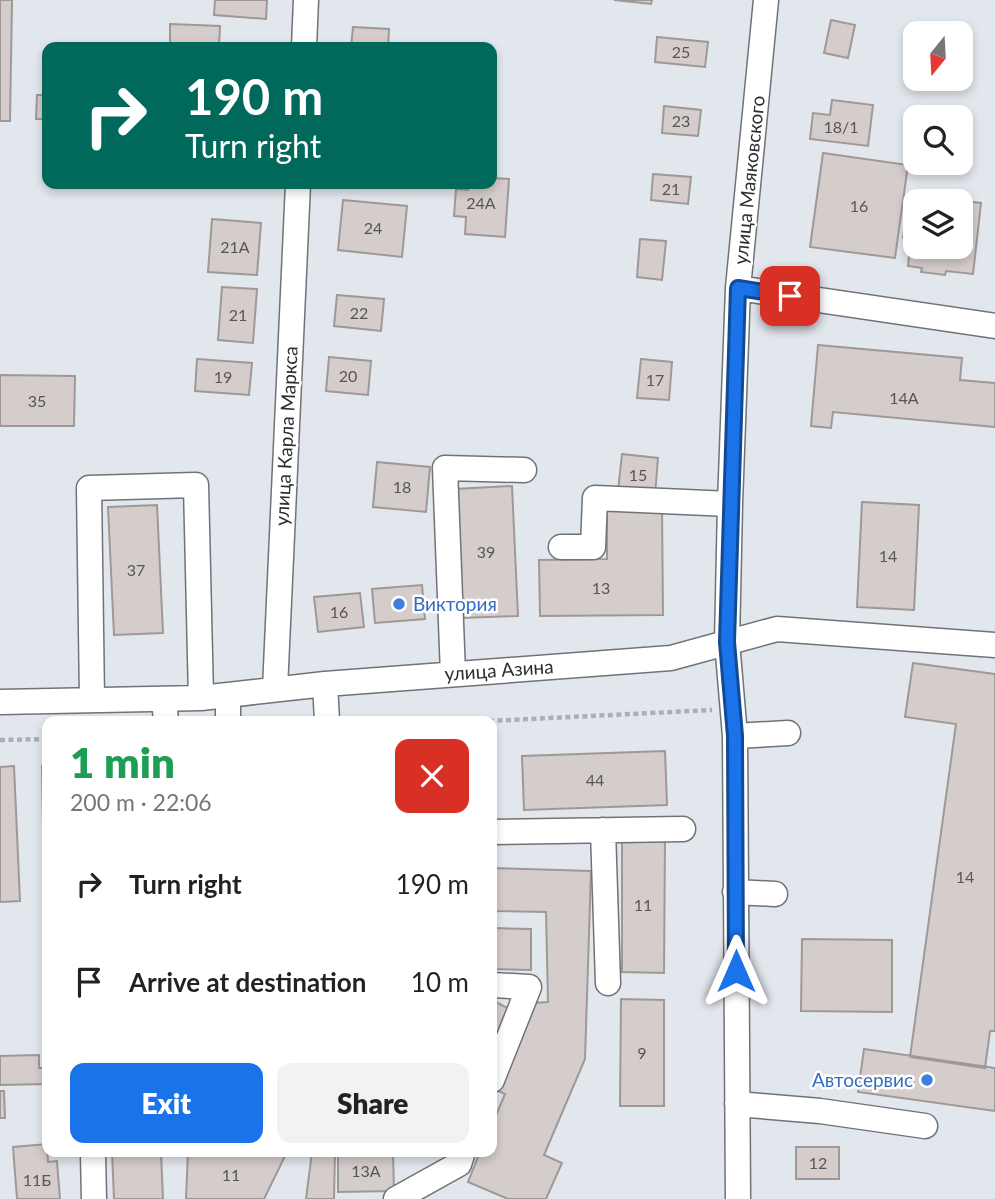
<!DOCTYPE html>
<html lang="en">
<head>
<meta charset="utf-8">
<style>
  :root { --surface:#fff; --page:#f2f2f2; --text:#222; --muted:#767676; --accent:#1a73e8 }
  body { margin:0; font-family:Lato,sans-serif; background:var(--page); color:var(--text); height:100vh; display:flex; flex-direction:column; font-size:26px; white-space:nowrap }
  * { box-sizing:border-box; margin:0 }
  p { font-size:23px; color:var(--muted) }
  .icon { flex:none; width:38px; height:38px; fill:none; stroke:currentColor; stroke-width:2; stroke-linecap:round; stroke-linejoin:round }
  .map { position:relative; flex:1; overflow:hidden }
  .drawer { position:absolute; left:42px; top:716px; width:455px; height:441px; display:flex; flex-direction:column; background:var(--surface); border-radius:14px; box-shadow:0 4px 10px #0003 }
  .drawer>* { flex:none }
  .banner { position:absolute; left:42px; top:42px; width:455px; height:147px; border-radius:14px; box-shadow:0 4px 10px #0003; background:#00695c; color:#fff; overflow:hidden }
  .needle { width:46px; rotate:198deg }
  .fabs { position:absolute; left:903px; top:21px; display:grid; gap:14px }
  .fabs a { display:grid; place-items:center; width:70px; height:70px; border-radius:14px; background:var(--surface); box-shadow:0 4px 10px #0003; font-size:35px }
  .pin { position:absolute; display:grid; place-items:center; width:60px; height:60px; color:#fff; margin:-30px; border-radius:14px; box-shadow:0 4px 10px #0006 }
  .me { position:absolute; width:77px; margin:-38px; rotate:0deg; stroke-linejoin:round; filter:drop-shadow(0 0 5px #0008) }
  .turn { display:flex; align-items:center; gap:24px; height:147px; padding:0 28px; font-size:32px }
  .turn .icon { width:91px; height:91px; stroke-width:2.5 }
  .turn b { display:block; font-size:49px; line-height:60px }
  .round { display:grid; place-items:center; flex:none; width:74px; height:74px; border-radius:14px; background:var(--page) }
  .headline { display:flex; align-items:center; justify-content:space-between; height:119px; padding:0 28px }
  h1 { font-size:42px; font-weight:800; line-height:52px; color:#1e9e55 }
  .cta { display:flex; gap:14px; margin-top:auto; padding:14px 28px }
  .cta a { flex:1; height:80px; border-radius:14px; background:var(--accent); color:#fff; font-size:28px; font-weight:800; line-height:80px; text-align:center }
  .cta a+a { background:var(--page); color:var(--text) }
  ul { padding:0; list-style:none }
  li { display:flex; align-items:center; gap:21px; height:98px; padding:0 28px }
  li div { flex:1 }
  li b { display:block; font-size:26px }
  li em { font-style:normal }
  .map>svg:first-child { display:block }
  .building { fill:#d5cdcb; stroke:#9f9896; stroke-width:2; fill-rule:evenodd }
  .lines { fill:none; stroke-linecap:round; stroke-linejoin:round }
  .minor-casing { stroke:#6f7378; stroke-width:27 }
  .path { stroke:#aaafb3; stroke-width:4.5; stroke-dasharray:5 3.5; stroke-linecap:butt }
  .minor { stroke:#fff; stroke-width:24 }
  .route-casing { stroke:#114b97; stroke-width:18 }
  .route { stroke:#1a73e8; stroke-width:12 }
  .shop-dot { fill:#3f7fe0; stroke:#fff; stroke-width:2.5 }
  .labels { text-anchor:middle; stroke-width:5; stroke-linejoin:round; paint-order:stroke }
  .number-label { font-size:16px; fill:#565657 }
  .street-label { font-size:19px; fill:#2c2e30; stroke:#fff }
  .shop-label { font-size:19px; fill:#366cbe; stroke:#fff; text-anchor:start }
</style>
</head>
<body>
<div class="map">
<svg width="995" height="1199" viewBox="0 0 995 1199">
  <rect width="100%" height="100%" fill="#e2e7ed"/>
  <path class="building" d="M0,0H12L10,121H0Z
    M215,0H267L266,19L214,15Z
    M614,0H652L651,4Z
    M831,20L855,25L848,58L824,53Z
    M170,24L220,26L219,47H170Z
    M353,27L389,29L388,47H351Z
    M657,37L708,42L705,67L655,62Z
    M37,95H47V119H36Z
    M832,100L873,105L868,146L810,139L813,113L830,115Z
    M664,106L701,110L698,136L662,133Z
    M823,153L908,165L895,258L810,247Z
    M653,174L691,177L688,204L651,200Z
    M492,178L509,179L505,237L465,234L466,217L454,216L456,189L468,190V184H492Z
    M59,184H144V187Z
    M908,195L981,203L973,274L946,271L945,275L921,272L922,268L908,266L911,239L903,238ZM915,201H961V247H915Z
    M343,200L407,206L402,257L338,250Z
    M212,219L261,223L257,275L208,272Z
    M640,239L666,241L662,280L637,277Z
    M222,287L257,289L253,343L218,340Z
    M337,295L384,299L381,331L334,326Z
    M818,345L962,358L960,380L995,383V427L833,412L831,428L811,426Z
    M329,357L371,361L368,395L326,391Z
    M197,359L252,363L249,395L195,391Z
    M641,359L672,362L669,400L637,398Z
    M0,375L75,376L74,426H0Z
    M622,454L658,458L655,495L618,491Z
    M377,462L430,467L426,512L373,507Z
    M512,486L518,616L461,618L455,489Z
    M862,502L919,505L914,610L857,607Z
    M157,505L163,633L114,635L108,507Z
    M607,509H662L663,615L540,616L539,560L607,559Z
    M422,585L425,619L375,623L372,589Z
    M360,593L364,627L318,632L314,597Z
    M913,663L995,674V1031H990L985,1068L910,1057L956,724L905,717Z
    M665,751L667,805L524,810L522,756Z
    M14,766L20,901L0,902V767Z
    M42,766H47V823H43Z
    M622,837H665L664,973L622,972Z
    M492,868L591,871L585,1059L544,1155L562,1163L546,1199H508L468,1182L480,1152H492V1125L505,1094L494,1089L532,1003L548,1002L546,912L492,911Z
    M492,928L531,929V970L492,969Z
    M802,939L892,940V1012L801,1011Z
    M621,999L664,1000V1106H620Z
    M492,1000L515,1012L492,1055Z
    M864,1049L995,1068V1111L858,1092Z
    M39,1055V1068H47V1084L0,1085V1056Z
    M0,1091H4L5,1118H0Z
    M47,1144L48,1162L57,1161L60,1199H17L13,1147Z
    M796,1147H839V1179H796Z
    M112,1152H161L163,1199H114Z
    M188,1152H287L264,1199H186Z
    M312,1152L335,1153L334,1199H306Z
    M338,1152H393L394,1191L338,1192Z"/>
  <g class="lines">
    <g class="minor-casing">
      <path id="minor" d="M304,47L306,0
        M738,288L995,326
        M561,547H593L595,498L730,504
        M453,674L445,468L524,470
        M325,684L327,721
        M275,689L298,184
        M228,696V721
        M164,699L166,721
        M92,700L89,488L196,485L201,698
        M0,702L201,698L325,684L671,658L777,629L995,645
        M735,736L788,733
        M603,830L608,983
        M492,832L683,829
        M735,892L775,894
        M492,985L529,987L492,1080
        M737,1104L820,1111L925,1126
        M93,1154L94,1199
        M396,1199L459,1164L463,1152
        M738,1199L735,736L727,642L730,504L738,288L766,0"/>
    </g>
    <path class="path" d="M489,721L712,710
      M0,740L47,739"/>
    <use href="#minor" class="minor"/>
  </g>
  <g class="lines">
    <g class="route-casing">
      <path id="route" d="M736,971L735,736L727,642L738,288L790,296"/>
    </g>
    <use href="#route" class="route"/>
  </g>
  <g class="shop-dot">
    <circle cx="399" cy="604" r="7"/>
    <circle cx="927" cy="1080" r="7"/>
  </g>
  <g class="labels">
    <g class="number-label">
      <text x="681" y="58">25</text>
      <text x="681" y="127">23</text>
      <text x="841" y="133">18/1</text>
      <text x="671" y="195">21</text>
      <text x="481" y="209">24А</text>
      <text x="859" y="212">16</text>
      <text x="373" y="234">24</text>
      <text x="235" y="253">21А</text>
      <text x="359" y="319">22</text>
      <text x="238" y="321">21</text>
      <text x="348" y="382">20</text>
      <text x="223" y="383">19</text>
      <text x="655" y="386">17</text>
      <text x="904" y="404">14А</text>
      <text x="37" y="407">35</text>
      <text x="638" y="481">15</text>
      <text x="402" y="493">18</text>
      <text x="486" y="558">39</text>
      <text x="888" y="562">14</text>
      <text x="136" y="576">37</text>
      <text x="601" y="594">13</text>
      <text x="339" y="618">16</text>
      <text x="595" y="786">44</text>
      <text x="965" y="883">14</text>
      <text x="643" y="911">11</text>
      <text x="642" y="1059">9</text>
      <text x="818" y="1169">12</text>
      <text x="366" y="1177">13А</text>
      <text x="231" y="1181">11</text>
      <text x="37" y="1186">11Б</text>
    </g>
    <g class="street-label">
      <text transform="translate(749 180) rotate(-84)" y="7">улица Маяковского</text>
      <text transform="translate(286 436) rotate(-87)" y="7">улица Карла Маркса</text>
      <text transform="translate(499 670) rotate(-4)" y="7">улица Азина</text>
    </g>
    <g class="shop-label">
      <text x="413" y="611">Виктория</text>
      <text x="913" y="1087" text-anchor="end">Автосервис</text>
    </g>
  </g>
</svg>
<div class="fabs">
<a><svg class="needle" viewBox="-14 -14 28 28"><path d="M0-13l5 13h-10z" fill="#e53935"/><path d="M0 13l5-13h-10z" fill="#767676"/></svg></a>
<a><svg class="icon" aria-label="search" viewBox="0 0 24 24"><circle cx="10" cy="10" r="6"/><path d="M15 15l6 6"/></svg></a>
<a><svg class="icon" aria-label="layers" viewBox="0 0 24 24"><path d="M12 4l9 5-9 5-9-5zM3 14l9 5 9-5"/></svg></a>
</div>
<div class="pin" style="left:790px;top:296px;background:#d93025"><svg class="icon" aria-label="arrive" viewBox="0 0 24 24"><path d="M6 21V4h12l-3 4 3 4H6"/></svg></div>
<svg class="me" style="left:736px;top:971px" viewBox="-20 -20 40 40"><path d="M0-17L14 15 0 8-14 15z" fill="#1a73e8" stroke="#fff" stroke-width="4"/></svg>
<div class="banner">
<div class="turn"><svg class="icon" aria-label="right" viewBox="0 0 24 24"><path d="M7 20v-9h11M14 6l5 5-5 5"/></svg><div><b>190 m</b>Turn right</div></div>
</div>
<section class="drawer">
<div class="headline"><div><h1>1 min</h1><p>200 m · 22:06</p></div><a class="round" style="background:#d93025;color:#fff"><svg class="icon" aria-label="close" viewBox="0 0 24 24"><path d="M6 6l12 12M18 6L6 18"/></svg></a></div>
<ul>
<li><svg class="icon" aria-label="right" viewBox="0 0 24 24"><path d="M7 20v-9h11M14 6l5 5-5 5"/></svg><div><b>Turn right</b></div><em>190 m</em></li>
<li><svg class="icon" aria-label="arrive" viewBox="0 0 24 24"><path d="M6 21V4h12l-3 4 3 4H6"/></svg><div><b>Arrive at destination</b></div><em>10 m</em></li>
</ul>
<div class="cta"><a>Exit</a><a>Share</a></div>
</section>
</div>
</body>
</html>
